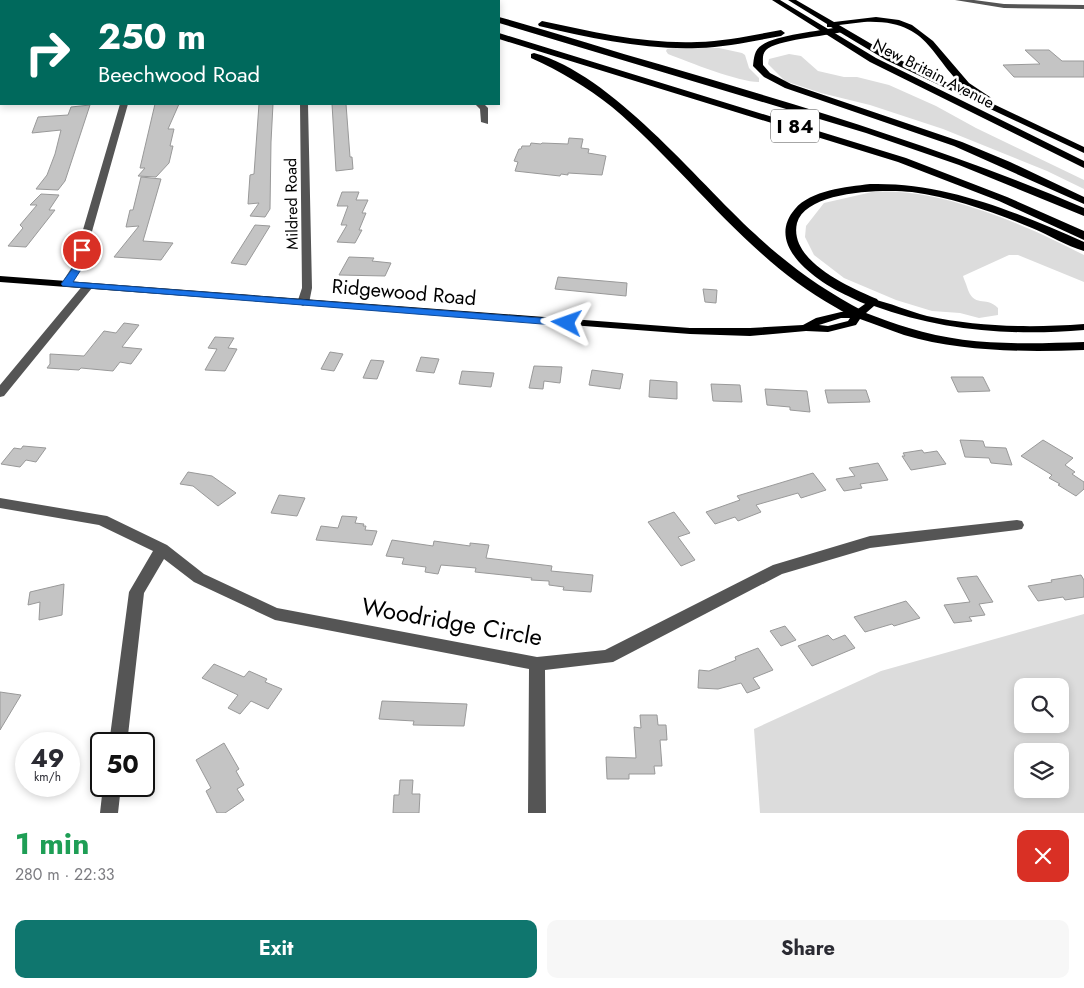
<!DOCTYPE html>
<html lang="en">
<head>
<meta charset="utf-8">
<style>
  :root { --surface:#fff; --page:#f7f7f7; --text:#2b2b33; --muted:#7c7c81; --accent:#0f766e }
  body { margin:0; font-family:Jost,sans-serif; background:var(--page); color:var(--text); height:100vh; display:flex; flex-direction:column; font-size:19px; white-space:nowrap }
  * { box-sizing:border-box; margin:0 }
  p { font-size:16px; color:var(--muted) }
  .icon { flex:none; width:28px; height:28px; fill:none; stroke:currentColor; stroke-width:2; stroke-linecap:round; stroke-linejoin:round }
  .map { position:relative; height:813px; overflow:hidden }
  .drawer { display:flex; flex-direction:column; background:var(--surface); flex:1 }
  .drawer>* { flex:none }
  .top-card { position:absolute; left:0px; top:0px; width:500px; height:105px; box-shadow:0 2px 8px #0003; background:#00695c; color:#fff; overflow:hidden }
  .tools { position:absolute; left:1014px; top:678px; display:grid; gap:10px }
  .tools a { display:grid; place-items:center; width:55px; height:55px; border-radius:10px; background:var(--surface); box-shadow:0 2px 8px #0003; font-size:25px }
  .speed { position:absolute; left:15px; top:732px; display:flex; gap:10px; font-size:25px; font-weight:700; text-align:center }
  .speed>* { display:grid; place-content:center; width:65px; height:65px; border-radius:50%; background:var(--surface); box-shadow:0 2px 8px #0003; line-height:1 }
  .speed small { font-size:12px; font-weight:400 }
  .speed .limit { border:2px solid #111; border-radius:8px; background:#fff; color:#111 }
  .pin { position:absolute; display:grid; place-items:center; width:42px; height:42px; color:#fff; margin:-21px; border:2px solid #fff; border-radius:50%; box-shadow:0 1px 5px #0007 }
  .me { position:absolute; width:55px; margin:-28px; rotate:274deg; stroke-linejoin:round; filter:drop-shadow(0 0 4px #0008) }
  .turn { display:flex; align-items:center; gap:18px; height:105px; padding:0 15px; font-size:22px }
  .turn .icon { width:65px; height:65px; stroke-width:2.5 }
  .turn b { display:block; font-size:35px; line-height:42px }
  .round { display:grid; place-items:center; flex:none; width:52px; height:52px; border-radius:10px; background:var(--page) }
  .headline { display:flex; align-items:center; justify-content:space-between; height:85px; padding:0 15px }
  h1 { font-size:30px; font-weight:700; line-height:38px; color:#1e9e55 }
  .button { display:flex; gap:10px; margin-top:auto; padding:10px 15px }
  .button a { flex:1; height:58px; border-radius:10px; background:var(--accent); color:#fff; font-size:20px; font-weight:700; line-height:58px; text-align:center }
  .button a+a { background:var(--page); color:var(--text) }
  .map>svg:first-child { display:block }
  .green { fill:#dcdcdc; fill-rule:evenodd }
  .building { fill:#c4c4c4; stroke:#999 }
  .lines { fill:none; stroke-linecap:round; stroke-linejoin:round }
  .minor { fill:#555; fill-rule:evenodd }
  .major { fill:#000; fill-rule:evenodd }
  .highway { fill:#000; fill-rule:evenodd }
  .route { fill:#1a73e8; stroke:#114b97 }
  .labels { text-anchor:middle; stroke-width:5; stroke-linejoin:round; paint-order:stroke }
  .far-street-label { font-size:16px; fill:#000; stroke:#fff }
  .shield { fill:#fff; stroke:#4c4c4c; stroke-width:1 }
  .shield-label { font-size:19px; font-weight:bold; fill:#000 }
  .street-label { font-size:20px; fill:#000; stroke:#fff }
  .near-street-label { font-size:24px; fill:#000; stroke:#fff }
</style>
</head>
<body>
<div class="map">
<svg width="1084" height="813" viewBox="0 0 1084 813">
  <rect width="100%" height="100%" fill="#fff"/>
  <path class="green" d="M679,47L719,48L742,53L745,55L749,68L759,78V82C738,82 689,62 668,54L666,51L667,49Z
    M789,54L801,56L818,71L844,77H857L889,85L936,106L976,128L1084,180V189L1047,171L943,129L870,105L821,93L785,81L768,64L769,59Z
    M872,192C938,186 1026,225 1084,255V282L1018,255H1009L963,276C964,280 966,283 967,287C974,309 985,295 998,308V315L979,318L960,313L932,311L896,300L844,278L814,255L805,237L806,226L824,203Z
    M1084,614V813H760L754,729L881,671ZM1022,686H1060V724H1022ZM1022,751H1060V789H1022Z"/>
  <path class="building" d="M1025,50H1049L1062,61H1084V77H1014L1003,65L1040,64Z
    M155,104H179L168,129H174L170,146H173L169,163L156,177L138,176L145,168H140Z
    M259,104H273L271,142L270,209L265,217L250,216L259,203L248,204L250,175L254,174Z
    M332,104H346L350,157H352L353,169L336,171Z
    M90,105L65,181L58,190L36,189L47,175L55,154L61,130L32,133L38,117L68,115L71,107Z
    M569,138L583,139L581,148L589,149L588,153L606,156L602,175L568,173V175L561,174L560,176L515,171L518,162L514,161L519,149H521L522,146H530L531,143L541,144L542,143L568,144Z
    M141,177L161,179L143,241L173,243L161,260L114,257L139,226L126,227L130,210H133Z
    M342,192H359L356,200H368L362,213H366L359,230H362L355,243L337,242L347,225H341L348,206H337Z
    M41,194L59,195L49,210H55L26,247L8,246L23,228L20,225L37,205H30Z
    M255,225L270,226L246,265L231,263Z
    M349,257L374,258L372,261L391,263L385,276L339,275Z
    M558,277L627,283L626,296L555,289Z
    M703,289L717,290L716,303L705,302Z
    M124,323L139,325L122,347L142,349L131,364L120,362L113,371L81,368L79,370L47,368L50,364V354L84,356L104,331L116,333Z
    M215,337L234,338L228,348L237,349L225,371L205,370L217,349L208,348Z
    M330,352L343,354L334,371L321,369Z
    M421,357L439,359L434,373L416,371Z
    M371,360L384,361L377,379L363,378Z
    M534,366L562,367L560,383L544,381L543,389L529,388Z
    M592,370L623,374L620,389L589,385Z
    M462,371L494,373L491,387L459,384Z
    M951,377H983L990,391L958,392Z
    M650,380L677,382V399L649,397Z
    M711,384L740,385L742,402L713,401Z
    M765,389L807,391L810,412L790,410V407L767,405Z
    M825,390H866L870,402L828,403Z
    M960,440L983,441L985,447L1006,448L1012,465L991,463L989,458L965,457Z
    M1043,440L1073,458L1065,465L1075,472L1072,474L1084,482V489L1076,496L1058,485L1060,484L1049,478L1052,475L1021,456Z
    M23,446L46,448L36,462L26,460L20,467L1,464L14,448L21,449Z
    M922,450L924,453L937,451L946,464L911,470L902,456H905L903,453Z
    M878,463L888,480L860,484L862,488L844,491L836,479L855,476L849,468Z
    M188,472L212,476L236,493L218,506L193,486L180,484Z
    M813,473L826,490L801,498L798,493L756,505L761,512L738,521L735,517L715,524L706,512L740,500L737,496Z
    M279,495L305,498L297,516L271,513Z
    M674,512L690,533L678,537L695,560L681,566L648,522Z
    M342,516L357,517L355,523L364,524L363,526H366L365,530L377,531L372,545L316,540L321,526L338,528Z
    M392,540L433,546L434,541L470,546V543L489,545L486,558L552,566L551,571L593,575L591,592L563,590L564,587L549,585V581L531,580L532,578L475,572L476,568L441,565L438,574L425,572L426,567L402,564L404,558L386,556Z
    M1081,575L1084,580V597L1065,600L1063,597L1038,601L1028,586L1052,582L1051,580Z
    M977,576L993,602L979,604L985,615L969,617L972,621L954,623L944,605L970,602L957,578Z
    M64,584L62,615L39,620L40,602L28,605L30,592Z
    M906,601L920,618L894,626L892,624L865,632L854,617Z
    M785,626L796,640L781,646L770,631Z
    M828,635L833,640L845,635L855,648L812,666L798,646Z
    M758,648L773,670L753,678L760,688L747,693L741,683L718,689L698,688L699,670L709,671L736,660L735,657Z
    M214,664L244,677L249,671L267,679L265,682L282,689L268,709L251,701L240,714L228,708L238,695L202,678Z
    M0,692L21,695L0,730Z
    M382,701L467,704L464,726L413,725L414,721L379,719Z
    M640,715H657L658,725H666L667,740H660L662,766H654L655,774H629V779H607L606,757L636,758L634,727L641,728Z
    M224,743L239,769L236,771L244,785L237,789L244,800L225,813H217L206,791L211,788L196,760Z
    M400,780H413L412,794H420L419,813H393L394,795H399Z"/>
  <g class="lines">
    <path class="minor" d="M297,0H303V1H297Z
      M955,0H974L1004,4L1084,5V9L1004,8Z
      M120,104H128L82,267L70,286H62L61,284L72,267Z
      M300,104H308L312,288L309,303L303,306L297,303L302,288Z
      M475,104H484L488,108V124L481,122L480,109Z
      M88,283L92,284L93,286L92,288L4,396L0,397V385L84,284Z
      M0,498L107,516L167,545L204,574L277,608L537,657L605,650L773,565L870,536L1017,520L1022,521L1024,525L1022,529L1017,530L870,548L782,574L613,662L545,670L546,813H528L529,669L275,620L194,582L164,559L144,593L127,744H109L129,592L153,551L99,525L0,508Z
      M103,786H121L118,813H100Z"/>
    <path class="major" d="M772,0H780L876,58L1084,161V168L870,62Z
      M788,0H796L834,22L876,17L899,20L912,25L933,41L969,83L990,97L991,99L987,101L1084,147V153L886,60L831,27H827V24ZM864,22C936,19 929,65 977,97L892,56L839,25Z
      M0,276L690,328H750L803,325L816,318L841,312L855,311L872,299C891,303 908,311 927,316C979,327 1031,328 1084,324V330C1012,336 942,331 874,306L866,313C880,318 895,324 909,328C965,346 1026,344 1084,342V350C1024,352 962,352 904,335C889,330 875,324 860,319L856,325L828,332L806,331L750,336L690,334L0,282ZM841,318H850L848,321L828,326L819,325Z"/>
    <path class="highway" d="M389,0H399L400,1H390Z
      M449,0H460L461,1H450Z
      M499,17C554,32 608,50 662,65C805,107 947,149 1084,208V216L959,165L866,133L499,23Z
      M542,21C593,32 645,44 697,42C726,41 753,35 781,30L785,33L781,36C753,41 726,47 698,48C644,50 591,38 539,26L538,24Z
      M839,27L842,28V32C826,36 776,40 766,50C762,54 763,60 763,65L770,73L791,84L962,142L1010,162L1084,197V204L954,146L785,88L764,77L753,66C754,58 754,50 762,45C776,35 820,31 839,27Z
      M499,33L906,158L1007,197L1084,231V240L999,201L898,162L499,39Z
      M534,53C613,75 695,179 755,234C788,265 823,290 863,311L865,314L863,317C853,319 844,312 835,307C747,258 688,171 612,107C587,87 560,71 531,58V54Z
      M870,184C946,182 1016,212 1084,242V251C1066,246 1049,235 1032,228C993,212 954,198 912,192C886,189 806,190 797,223C788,261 851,288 877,299L879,302L877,305C867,307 857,300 848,296C819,283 763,246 795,209C811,190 846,187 870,184Z"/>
  </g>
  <path class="route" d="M82,247L87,250L82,268L73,282L567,320L572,323L567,326L63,286L61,284L73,268L78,250Z"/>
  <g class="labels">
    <g class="far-street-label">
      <text transform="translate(934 73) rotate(27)" y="6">New Britain Avenue</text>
      <text transform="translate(291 204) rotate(-91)" y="6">Mildred Road</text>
    </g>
    <rect class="shield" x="771" y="109.5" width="48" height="33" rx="4"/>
    <g class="shield-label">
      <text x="795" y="133">I 84</text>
    </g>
    <g class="street-label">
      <text transform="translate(404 292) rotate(5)" y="7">Ridgewood Road</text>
    </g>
    <g class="near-street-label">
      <text transform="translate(452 622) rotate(10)" y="8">Woodridge Circle</text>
    </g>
  </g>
</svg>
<div class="tools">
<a><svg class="icon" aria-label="search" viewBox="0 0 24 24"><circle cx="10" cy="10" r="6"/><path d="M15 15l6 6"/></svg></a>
<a><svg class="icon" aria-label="layers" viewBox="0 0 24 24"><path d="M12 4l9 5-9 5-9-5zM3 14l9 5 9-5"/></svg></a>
</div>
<div class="speed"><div>49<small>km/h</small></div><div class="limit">50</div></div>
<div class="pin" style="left:82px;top:250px;background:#d93025"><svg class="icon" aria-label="arrive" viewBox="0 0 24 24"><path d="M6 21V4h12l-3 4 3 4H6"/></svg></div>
<svg class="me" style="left:567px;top:323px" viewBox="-20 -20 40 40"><path d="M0-17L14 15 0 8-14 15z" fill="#1a73e8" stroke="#fff" stroke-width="4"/></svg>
<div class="top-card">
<div class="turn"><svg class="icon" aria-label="right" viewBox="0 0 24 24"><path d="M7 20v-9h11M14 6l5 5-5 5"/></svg><div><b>250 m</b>Beechwood Road</div></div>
</div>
</div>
<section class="drawer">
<div class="headline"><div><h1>1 min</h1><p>280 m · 22:33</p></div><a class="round" style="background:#d93025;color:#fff"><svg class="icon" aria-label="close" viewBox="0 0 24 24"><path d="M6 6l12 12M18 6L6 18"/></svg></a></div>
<div class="button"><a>Exit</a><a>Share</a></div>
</section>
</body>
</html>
